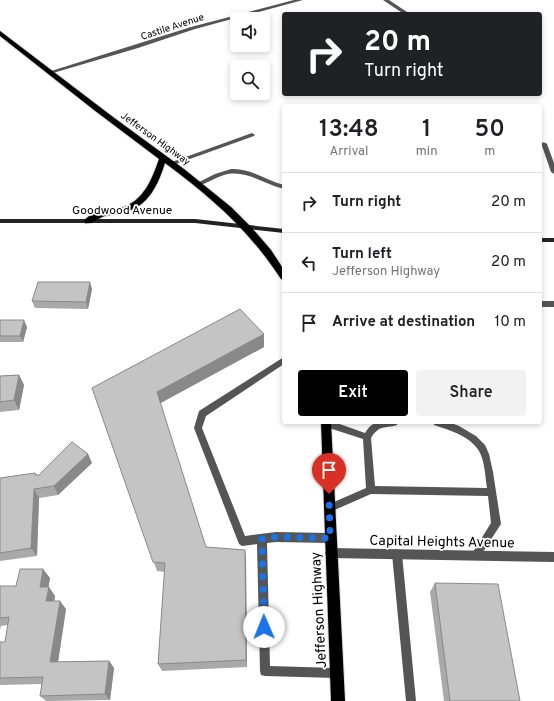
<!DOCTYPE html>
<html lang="en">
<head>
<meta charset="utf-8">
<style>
  :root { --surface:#fff; --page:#f2f2f2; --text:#202124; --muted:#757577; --line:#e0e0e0; --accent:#000 }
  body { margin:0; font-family:Overpass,sans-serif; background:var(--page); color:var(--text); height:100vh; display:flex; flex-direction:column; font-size:15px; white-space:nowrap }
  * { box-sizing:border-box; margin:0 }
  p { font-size:13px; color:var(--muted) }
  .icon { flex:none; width:22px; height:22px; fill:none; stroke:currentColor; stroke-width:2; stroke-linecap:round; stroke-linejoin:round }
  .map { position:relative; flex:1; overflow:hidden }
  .details { position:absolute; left:282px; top:104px; width:260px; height:320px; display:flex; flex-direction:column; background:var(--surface); border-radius:4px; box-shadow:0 2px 6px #0003 }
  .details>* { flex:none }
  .guide { position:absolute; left:282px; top:12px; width:260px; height:84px; border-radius:4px; box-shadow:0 2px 6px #0003; background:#202124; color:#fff; overflow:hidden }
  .tools { position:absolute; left:230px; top:12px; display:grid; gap:8px }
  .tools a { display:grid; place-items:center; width:40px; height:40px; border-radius:4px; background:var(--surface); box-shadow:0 2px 6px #0003; font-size:20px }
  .pin { position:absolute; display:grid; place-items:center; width:34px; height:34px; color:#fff; margin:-41px -17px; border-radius:50% 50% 50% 0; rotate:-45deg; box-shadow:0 0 4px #0007 }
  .pin .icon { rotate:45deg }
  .me { position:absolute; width:44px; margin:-22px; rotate:359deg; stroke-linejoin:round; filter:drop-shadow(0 0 3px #0008) }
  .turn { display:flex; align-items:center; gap:14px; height:84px; padding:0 16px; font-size:18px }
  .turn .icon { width:52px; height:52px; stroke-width:2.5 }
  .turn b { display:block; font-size:28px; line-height:34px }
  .eta { display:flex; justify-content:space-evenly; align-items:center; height:68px; text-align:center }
  .eta b { font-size:24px; font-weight:600; line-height:28px }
  .primary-button { display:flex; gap:8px; margin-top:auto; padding:8px 16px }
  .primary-button a { flex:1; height:46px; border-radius:4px; background:var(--accent); color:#fff; font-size:16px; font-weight:600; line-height:46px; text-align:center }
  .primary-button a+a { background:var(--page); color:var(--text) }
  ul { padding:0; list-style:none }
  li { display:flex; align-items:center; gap:12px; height:60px; padding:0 16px; border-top:1px solid var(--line) }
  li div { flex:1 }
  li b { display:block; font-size:15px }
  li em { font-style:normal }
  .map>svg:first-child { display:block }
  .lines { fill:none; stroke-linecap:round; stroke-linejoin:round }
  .primary-casing { stroke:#dbdbdb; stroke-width:2 }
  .lane { fill:#555; fill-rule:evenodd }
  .street { fill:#555; fill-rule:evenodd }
  .secondary { fill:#222; fill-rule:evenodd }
  .primary { fill:#000; fill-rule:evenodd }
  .wall { fill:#a9a9a9 }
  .shaded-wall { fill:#898989 }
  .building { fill:#c4c4c4; stroke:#898989 }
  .route { stroke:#1a73e8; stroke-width:7; stroke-dasharray:0 12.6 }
  .labels { text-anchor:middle; stroke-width:3.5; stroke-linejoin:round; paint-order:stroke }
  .far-street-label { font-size:10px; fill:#000; stroke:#fff }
  .street-label { font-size:12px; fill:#000; stroke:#fff }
  .near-street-label { font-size:14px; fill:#000; stroke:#fff }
</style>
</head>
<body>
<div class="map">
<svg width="554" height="701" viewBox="0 0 554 701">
  <rect width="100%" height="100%" fill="#fff"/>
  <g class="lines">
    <g class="primary-casing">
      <path id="primary" d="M0,31L113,117L184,169L231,207L252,228L271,250L284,270V280L281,279C249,230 212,198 165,163C158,185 149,205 126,212C119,215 112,214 105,216C98,218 92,225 85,223L84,221C92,210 108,211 121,208C144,201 152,179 159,159L94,110L0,36Z
        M321,422H331L345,701H331Z"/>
    </g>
    <path class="lane" d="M252,133L255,135L254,136L173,165H169L168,164L169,163Z
      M540,142L546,143L547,144L554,163V174L551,172L542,146H540Z
      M231,169C251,168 265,180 284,185V189C263,184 246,169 224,175C215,178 207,183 198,186L195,184L215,174Z
      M540,301H554V307H540Z
      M284,357V364L206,416L202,428L245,536L276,532L330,533L333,535L335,538L333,541L330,543L276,542L267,543L270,666L336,668L340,669L341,673L340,677L336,678L265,676L261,675L260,671L257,544L242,546L239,544L194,428L199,411Z
      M322,422H334L365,433C374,418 383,422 398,422L397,425C384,429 380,424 371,438L375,486L487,488C485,477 485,461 479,451C470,436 449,430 434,425L433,422H449L459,426L476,436L485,445L489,454L493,472L501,524L479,558L476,560L473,558L471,555L491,523L488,496L371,494L330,512L327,511L325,508L327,505L366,488L363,439L323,426Z
      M397,549L400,551L402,554L416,701H406L392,554L394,551Z"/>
    <path class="street" d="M294,0H303L195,29L138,48L53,73L48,72L191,27Z
      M383,0H389L410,14H404Z
      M330,548L554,552V562L330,558L327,556L325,553L327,550Z"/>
    <path class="secondary" d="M0,219H195L284,229V233L195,223H0Z
      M540,238H554V242H540Z"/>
    <use href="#primary" class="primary"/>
  </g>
  <path class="wall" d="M92,289L88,309L35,308L32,301Z
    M0,320L27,327L23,342H0Z
    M264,334V347L160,403L206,547L245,550L246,560L247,667L162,671L158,664L165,572L157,571L92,388Z
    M19,375L24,385L19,410L0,412V376Z
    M88,454L92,463L58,495L39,498L37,556L0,561V478L35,473L37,475H39Z
    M50,578L48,587L55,596L54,601L66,609L58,662L109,661L114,668L110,700L46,701L40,696L42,684L0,685V642H5L8,625L1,626L0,630V586H16Z
    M435,583L520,701H444L430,592Z"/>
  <path class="shaded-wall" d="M90,282L92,289L88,309L86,302Z
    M24,320L27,327L23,342L20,336Z
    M264,334V347L159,404L157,392Z
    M19,375L24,385L19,410L14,400Z
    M88,454L92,463L58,495L54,486Z
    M34,489L39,498L37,556L31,548Z
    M245,550L246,560L247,667L246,660Z
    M43,569L50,578L47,596L40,587Z
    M49,587L55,596L53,610L46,601Z
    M60,601L66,609L57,669L50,662Z
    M109,661L114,668L110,700L105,694Z"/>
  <path class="building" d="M38,282H90L86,302L32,301Z
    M240,309L264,334L157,392L206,547L245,550L246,660L158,664L165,563L153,562L92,388Z
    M0,320H24L20,336H0Z
    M19,375L14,400L0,402V376Z
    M72,442L88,454L54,486L34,489L31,548L0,553V478L35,473V475H39Z
    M20,569H43L40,587H49L46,601H60L50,662L109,661L105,694L40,696L43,677L0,678V642H5L9,617L0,618V586H16Z
    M435,583L498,584L520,701H450Z"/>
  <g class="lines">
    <path class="route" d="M264,627L262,539L276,537L330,538L329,494"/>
  </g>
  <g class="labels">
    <g class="far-street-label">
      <text transform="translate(172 26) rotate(-18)" y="4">Castile Avenue</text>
      <text transform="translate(156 138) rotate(36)" y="4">Jefferson Highway</text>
    </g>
    <g class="street-label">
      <text x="122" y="214">Goodwood Avenue</text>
    </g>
    <g class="near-street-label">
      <text transform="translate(442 541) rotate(1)" y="5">Capital Heights Avenue</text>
      <text transform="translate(318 610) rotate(-93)" y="5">Jefferson Highway</text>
    </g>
  </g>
</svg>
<div class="tools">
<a><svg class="icon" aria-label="sound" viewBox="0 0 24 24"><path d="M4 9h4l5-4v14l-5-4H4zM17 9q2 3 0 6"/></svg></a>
<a><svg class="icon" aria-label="search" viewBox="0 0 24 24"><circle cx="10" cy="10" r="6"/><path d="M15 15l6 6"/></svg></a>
</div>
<div class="pin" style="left:329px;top:494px;background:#d93025"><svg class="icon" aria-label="arrive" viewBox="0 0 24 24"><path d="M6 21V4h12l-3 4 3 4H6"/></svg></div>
<svg class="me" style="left:264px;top:627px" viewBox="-20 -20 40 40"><circle r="19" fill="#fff"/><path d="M0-13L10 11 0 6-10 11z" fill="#1a73e8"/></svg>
<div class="guide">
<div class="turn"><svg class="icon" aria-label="right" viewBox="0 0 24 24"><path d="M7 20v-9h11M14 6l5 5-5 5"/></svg><div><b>20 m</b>Turn right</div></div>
</div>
<section class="details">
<div class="eta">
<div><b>13:48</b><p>Arrival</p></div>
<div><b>1</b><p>min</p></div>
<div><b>50</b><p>m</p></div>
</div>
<ul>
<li><svg class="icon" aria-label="right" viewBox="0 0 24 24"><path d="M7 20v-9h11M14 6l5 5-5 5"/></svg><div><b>Turn right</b></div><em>20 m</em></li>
<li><svg class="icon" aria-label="left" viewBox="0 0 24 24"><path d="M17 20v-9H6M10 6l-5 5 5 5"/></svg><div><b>Turn left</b><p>Jefferson Highway</p></div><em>20 m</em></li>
<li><svg class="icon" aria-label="arrive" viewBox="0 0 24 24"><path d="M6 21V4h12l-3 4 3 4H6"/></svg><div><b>Arrive at destination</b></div><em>10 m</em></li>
</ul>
<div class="primary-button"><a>Exit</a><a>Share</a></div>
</section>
</div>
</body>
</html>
